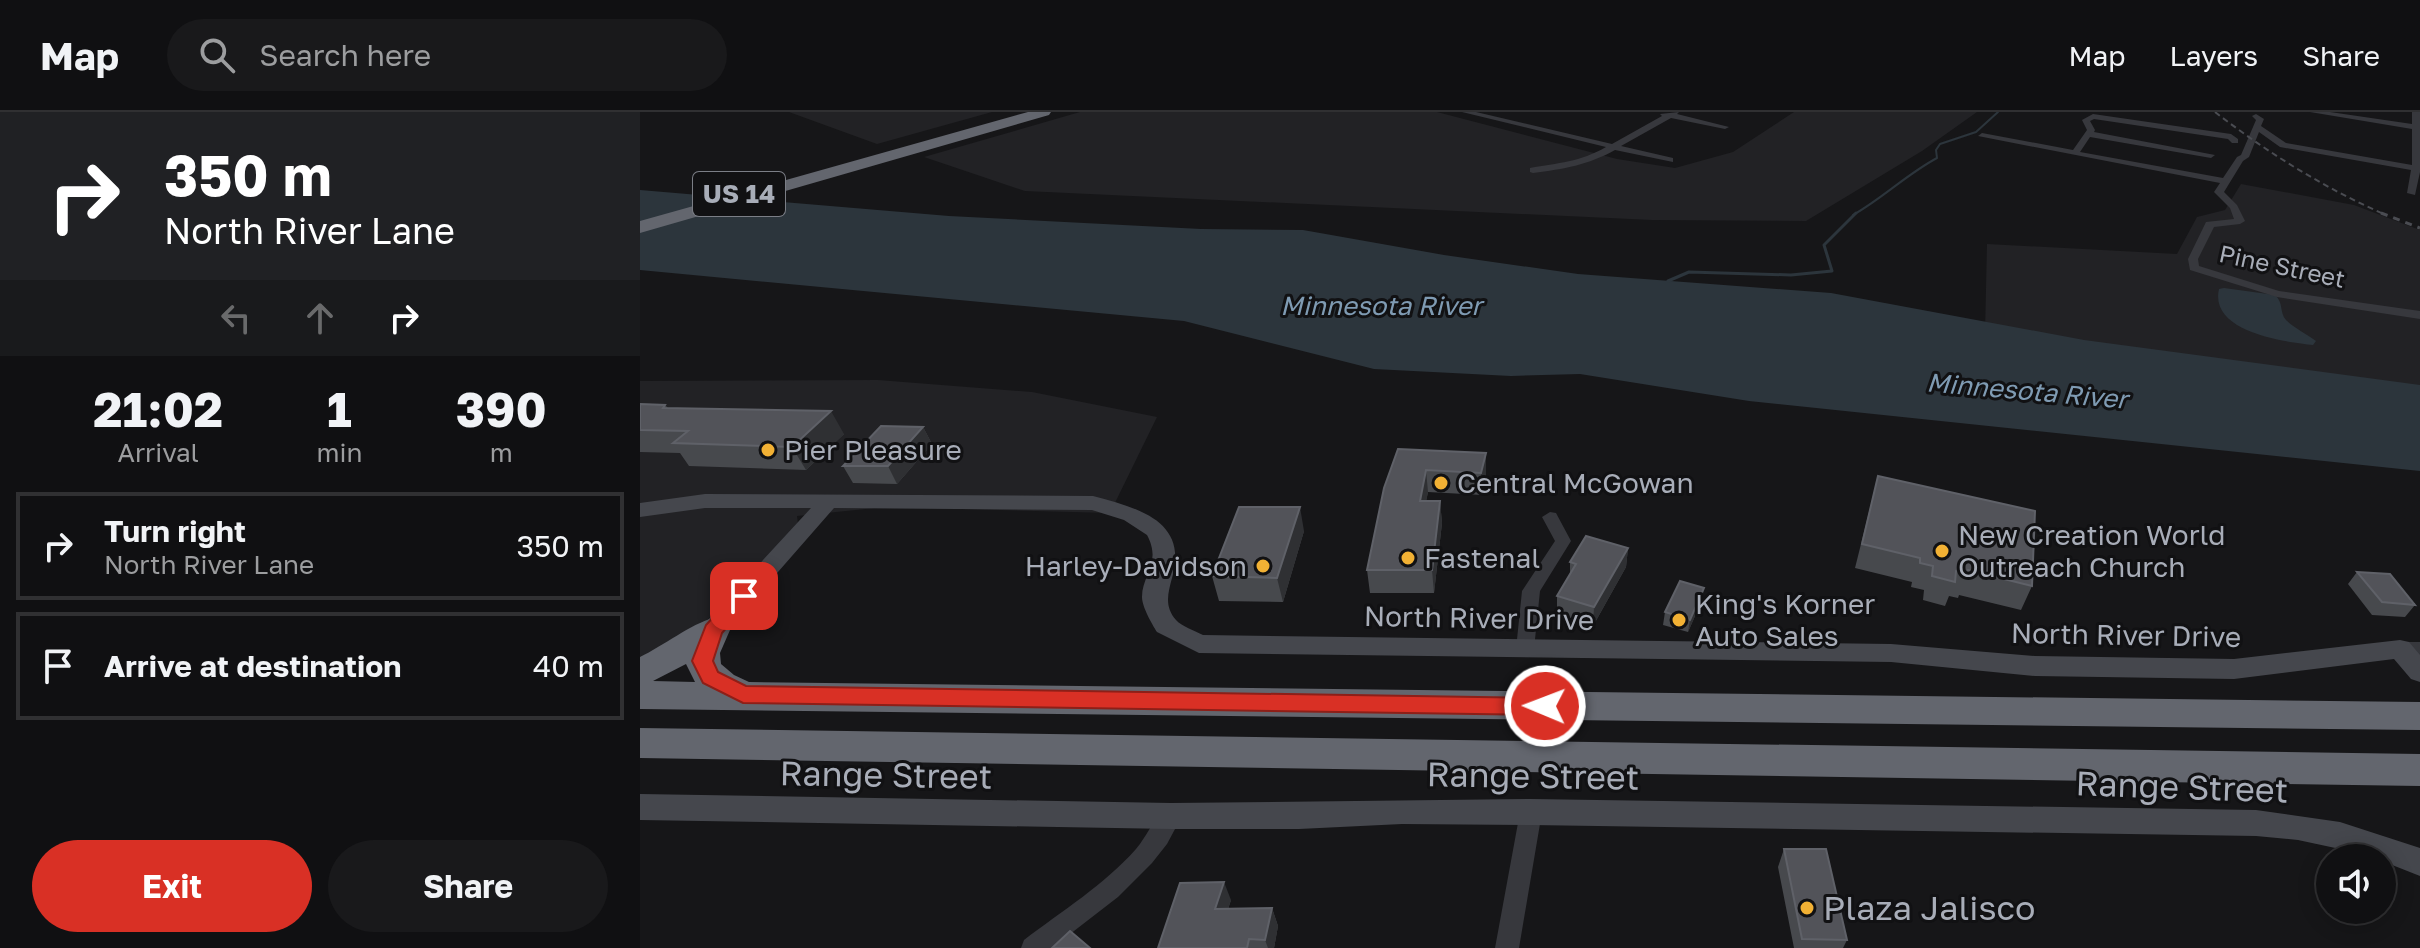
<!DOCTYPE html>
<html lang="en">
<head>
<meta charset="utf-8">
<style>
  :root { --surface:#101012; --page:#19191b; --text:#f1f3f6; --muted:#9c9d9f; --line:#303032; --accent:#d93025 }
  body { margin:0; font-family:"Golos Text",sans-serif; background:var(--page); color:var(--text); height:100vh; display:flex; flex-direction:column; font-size:30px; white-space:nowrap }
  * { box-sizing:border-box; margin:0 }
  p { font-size:26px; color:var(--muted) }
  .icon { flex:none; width:44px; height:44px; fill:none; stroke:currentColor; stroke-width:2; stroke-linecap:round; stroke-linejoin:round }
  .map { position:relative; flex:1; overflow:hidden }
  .panel { display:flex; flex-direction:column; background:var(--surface); width:640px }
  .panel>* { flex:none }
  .top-card { background:#202124; color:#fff; overflow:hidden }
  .tools { position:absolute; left:1676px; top:732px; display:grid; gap:16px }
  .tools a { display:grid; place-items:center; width:80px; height:80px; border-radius:50%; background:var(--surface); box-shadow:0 4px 20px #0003,0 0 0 2px var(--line); font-size:40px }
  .pin { position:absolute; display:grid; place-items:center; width:68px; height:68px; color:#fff; margin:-34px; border-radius:16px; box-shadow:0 4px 12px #0006 }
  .me { position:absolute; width:88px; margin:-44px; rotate:271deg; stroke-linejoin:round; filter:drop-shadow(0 0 6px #0008) }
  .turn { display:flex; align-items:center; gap:28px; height:168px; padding:0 32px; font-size:36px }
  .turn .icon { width:104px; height:104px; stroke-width:2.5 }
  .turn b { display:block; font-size:56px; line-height:68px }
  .lanes { display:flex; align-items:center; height:76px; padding:0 32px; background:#0003; justify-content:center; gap:40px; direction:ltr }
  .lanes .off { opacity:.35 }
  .eta { display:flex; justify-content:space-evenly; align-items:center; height:136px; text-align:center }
  .eta b { font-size:48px; font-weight:700; line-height:56px }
  .primary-button { display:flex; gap:16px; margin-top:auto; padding:16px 32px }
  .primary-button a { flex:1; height:92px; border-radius:48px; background:var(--accent); color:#fff; font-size:32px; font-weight:700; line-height:92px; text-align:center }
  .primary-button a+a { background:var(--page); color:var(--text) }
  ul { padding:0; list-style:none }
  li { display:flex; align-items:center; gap:24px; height:108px; margin:0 16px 12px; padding:0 16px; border:4px solid var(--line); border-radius:0px }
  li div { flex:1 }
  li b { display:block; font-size:30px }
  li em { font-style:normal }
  header { display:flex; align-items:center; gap:48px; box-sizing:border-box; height:112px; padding:0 40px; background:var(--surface); border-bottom:2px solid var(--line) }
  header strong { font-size:38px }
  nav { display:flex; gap:44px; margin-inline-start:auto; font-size:28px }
  .search { width:560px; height:72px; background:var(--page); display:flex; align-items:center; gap:20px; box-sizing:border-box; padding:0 28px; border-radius:44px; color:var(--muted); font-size:30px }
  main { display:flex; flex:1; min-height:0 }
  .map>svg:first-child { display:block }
  .built { fill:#222225 }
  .water { fill:#2c353c }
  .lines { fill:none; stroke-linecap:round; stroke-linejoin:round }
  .stream-far1 { stroke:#2c353c; stroke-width:2 }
  .stream { stroke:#2c353c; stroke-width:3 }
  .street { fill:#37383d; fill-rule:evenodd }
  .secondary { fill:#45474d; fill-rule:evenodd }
  .highway { fill:#63666e; fill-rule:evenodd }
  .rail-far1 { stroke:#4a4c52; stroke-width:2; stroke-dasharray:6 4; stroke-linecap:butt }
  .rail { stroke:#4a4c52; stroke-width:3; stroke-dasharray:7 6; stroke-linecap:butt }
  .wall { fill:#47494d }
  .shaded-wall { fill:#2f3033 }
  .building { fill:#525359; stroke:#5f6168; stroke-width:2 }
  .route { fill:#d93025; stroke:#8d1f18; stroke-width:2 }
  .poi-dot { fill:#f2b134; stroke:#111113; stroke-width:3 }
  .labels { text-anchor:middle; stroke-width:6; stroke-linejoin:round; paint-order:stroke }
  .far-street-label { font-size:24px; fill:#a8adb8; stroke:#111113 }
  .shield { fill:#111113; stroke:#7b7e86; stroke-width:2 }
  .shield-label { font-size:26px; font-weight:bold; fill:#a8adb8 }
  .far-water-label { font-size:26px; font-style:italic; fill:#7f9bb3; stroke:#111113 }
  .poi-label { font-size:28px; fill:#a8adb8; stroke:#111113; text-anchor:start }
  .street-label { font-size:28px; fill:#a8adb8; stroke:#111113 }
  .near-street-label { font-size:34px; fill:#a8adb8; stroke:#111113 }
  .near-poi-label { font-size:34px; fill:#a8adb8; stroke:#111113; text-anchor:start }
</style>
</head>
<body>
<header>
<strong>Map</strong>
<div class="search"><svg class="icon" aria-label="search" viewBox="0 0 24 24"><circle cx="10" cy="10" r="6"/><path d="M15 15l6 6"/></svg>Search here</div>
<nav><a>Map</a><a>Layers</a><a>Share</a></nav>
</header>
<main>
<section class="panel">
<div class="top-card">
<div class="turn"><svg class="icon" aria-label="right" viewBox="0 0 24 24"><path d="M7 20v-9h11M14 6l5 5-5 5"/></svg><div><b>350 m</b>North River Lane</div></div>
<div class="lanes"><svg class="icon off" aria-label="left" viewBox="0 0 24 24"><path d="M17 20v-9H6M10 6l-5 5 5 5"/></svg><svg class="icon off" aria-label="ahead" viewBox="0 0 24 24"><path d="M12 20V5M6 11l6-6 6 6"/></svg><svg class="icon" aria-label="right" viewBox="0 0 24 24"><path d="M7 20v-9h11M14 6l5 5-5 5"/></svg></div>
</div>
<div class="eta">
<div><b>21:02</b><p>Arrival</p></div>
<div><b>1</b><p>min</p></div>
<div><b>390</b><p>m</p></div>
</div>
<ul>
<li><svg class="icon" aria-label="right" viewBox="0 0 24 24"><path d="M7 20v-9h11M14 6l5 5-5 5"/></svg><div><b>Turn right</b><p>North River Lane</p></div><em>350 m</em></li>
<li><svg class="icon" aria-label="arrive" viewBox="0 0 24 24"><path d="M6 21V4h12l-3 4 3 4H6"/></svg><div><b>Arrive at destination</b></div><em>40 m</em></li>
</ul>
<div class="primary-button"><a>Exit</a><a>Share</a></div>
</section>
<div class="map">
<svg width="1780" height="836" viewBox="0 0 1780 836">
  <rect width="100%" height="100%" fill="#161618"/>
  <path class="built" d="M149,0H352L237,32Z
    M440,0H797L977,47L1035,56L1093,40L1154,0H1337L1282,39L1166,109L1012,108L385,79L284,45Z
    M1601,72L1714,93L1780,118V298L1345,222L1347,132L1537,142L1557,105L1585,98Z
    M238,268L392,280L517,305L470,401L245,395L157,404L158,412L68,507L34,535L0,553V269Z"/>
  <path class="water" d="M0,78L309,104L561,117L663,118L804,143L938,162L1191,181L1444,228L1780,273V359L1109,289L940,262L871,264L734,257L544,209L0,158Z
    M1584,176L1635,183C1644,191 1639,200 1646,208C1654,216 1667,222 1676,229L1673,233C1645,230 1569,220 1579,177Z"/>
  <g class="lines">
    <path class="stream-far1" d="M1213,103C1243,86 1267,62 1297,46L1296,38L1300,32L1336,20L1358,0"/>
    <path class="stream" d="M1028,169L1049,160L1151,163L1192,159L1184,133L1216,101"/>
    <path class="street" d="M822,0H836L972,32L1022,4L1020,2L1039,0L1037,2L1089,15L1085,17L1031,6L981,34L1033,46V50L975,38C948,53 924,57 893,61L890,60V56C918,51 940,50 966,35Z
      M1670,0H1690L1772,12V0H1780V60L1775,83L1767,81L1771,58L1640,35L1619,20L1609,45L1603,49L1584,80L1597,93L1605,109L1600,112L1574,115L1558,147L1559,154L1639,179L1780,199V207L1637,185L1550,158L1548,147L1566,110L1594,107L1590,96L1574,80L1580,71L1338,24L1342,21L1433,38L1447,18L1442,8L1453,2L1591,22L1598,27V31H1592L1588,27L1454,7L1450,9L1455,18L1454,20L1575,43L1571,46L1450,25L1440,40L1583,66L1597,45L1601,43L1616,8L1612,4L1616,2L1624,7L1621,14L1646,31L1772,53V17Z
      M910,400L916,401L931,429L900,479L894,537L891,542H879L876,537L882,479L915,429L902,405Z
      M1760,530H1780V544L1754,542L1751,537L1754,532Z
      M891,691L899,693L902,700L879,836H855L880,700L883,693Z
      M531,695L539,697L542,704L527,732L512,751L478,785L412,836H381L384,828C422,799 464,773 496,737C507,725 516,700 531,695Z"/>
    <path class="secondary" d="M65,382L453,384C497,396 549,408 532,466C528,481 524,494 536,508C541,514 555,519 563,523L1251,532L1395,544L1594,547L1760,528L1769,530L1780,543V570L1771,567L1754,547L1594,567L1395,564L1251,550L559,541L517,520C512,512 502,495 502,485C502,463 522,451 507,423L484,408L452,398L194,396L82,524L73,527L64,524L61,518L64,512L171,396H65L0,405V391Z
      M0,682L531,691L891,687L1616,698L1700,710L1780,736V764L1742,749V746L1658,728L1616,724L891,713L762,712L659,717H531L0,708Z"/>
    <path class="highway" d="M388,0H411L409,3L0,121V109Z
      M73,506L85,509L90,518L80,541L81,552L94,563L109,570L1780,590V618L0,597V545C23,534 51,512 73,506ZM46,552L55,570L13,569Z
      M0,616L1780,642V674L0,646Z"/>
    <path class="rail-far1" d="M1575,0C1628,41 1684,76 1746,103"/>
    <path class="rail" d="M1741,101L1780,116"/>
  </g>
  <path class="wall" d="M0,292L25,293L28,296L204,322L166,358L49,354L40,341L0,340Z
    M283,315L292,332L257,372L213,371L203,354Z
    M758,337L846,341V363L842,383L788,380L786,389H800L802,411L794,481H730L727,458Z
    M1238,364L1392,474L1381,498L1319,483L1318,486L1309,484L1305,494L1283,488L1284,478L1271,475L1272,470L1215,456Z
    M664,419L643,490L579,489L572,464Z
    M988,436L986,455L953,514L917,503V484L930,464V450Z
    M1717,460L1775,493L1765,505L1732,503L1708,472Z
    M1062,488L1048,520L1023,513L1025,500Z
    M1144,737L1207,828L1203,836H1154L1138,755Z
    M591,788L588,797L632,796L638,814L634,836H518Z"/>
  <path class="shaded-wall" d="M191,299L204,322L166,358L152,335Z
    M283,315L292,332L257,372L248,354Z
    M846,341V363L842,383L841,361Z
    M786,358L788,380L782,411L780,389Z
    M800,389L802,411L794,481L792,458Z
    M660,395L664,419L643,490L637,466Z
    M988,436L986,455L953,514L954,495Z
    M1064,476L1062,488L1048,520L1050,508Z
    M584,770L591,788L582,815L575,797Z
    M632,796L638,814L634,836H628L625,828Z"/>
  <path class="building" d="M0,292L25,293L23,296L191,299L152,335L33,331L48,319L0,318Z
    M241,314L283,315L248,354H203Z
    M758,337L846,341L841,361L786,358L780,389H800L792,458H727L744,376Z
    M1238,364L1395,399L1392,474L1328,458L1327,461L1316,459L1315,470L1292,464L1293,454L1280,451V446L1222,432Z
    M599,395H660L637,466L572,464Z
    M946,424L988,436L954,495L917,484L936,452L930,450Z
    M1717,460L1750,462L1775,493L1742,490Z
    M1040,469L1064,476L1050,508L1025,500Z
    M1144,737H1186L1207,828L1162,827Z
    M584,770L575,797L632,796L625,828L609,827L607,836H518L540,771Z
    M430,819L450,836H412Z"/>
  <path class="route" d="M104,477L114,484L82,521L73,549L78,560L106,574L905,586L913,588L916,594L913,600L905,603L103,591L63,571L52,549L66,513L97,479Z"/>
  <g class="poi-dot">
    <circle cx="128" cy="338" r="8"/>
    <circle cx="801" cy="371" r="8"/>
    <circle cx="1302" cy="439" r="8"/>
    <circle cx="768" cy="446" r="8"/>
    <circle cx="623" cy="454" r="8"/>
    <circle cx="1039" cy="508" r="8"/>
    <circle cx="1167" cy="796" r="8"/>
  </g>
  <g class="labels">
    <g class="far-street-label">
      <text transform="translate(1642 155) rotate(12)" y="8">Pine Street</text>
    </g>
    <rect class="shield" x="53" y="60" width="92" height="44" rx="6"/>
    <g class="shield-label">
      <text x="99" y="91">US 14</text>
    </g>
    <g class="far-water-label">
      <text x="741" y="203">Minnesota River</text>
      <text transform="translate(1387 279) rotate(5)" y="9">Minnesota River</text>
    </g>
    <g class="poi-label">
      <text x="144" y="348">Pier Pleasure</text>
      <text x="817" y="381">Central McGowan</text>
      <text x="1318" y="433">New Creation World<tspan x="1318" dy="32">Outreach Church</tspan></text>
      <text x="784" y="456">Fastenal</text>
      <text x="607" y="464" text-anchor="end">Harley-Davidson</text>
      <text x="1055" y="502">King's Korner<tspan x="1055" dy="32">Auto Sales</tspan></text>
    </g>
    <g class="street-label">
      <text transform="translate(839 506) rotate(1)" y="10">North River Drive</text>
      <text transform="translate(1486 523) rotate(1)" y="10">North River Drive</text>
    </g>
    <g class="near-street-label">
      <text transform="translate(246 663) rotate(1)" y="12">Range Street</text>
      <text transform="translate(893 664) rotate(1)" y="12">Range Street</text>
      <text transform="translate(1542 675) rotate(2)" y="12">Range Street</text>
    </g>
    <g class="near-poi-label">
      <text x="1183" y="808">Plaza Jalisco</text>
    </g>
  </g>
</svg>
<div class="tools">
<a><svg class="icon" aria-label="sound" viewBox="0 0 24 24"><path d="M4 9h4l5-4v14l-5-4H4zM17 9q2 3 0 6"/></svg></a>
</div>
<div class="pin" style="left:104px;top:484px;background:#d93025"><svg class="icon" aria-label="arrive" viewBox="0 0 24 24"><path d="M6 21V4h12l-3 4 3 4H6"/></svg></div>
<svg class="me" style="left:905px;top:594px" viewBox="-20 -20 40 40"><circle r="17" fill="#d93025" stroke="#fff" stroke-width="3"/><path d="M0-11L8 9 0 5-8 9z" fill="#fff"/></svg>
</div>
</main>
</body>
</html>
